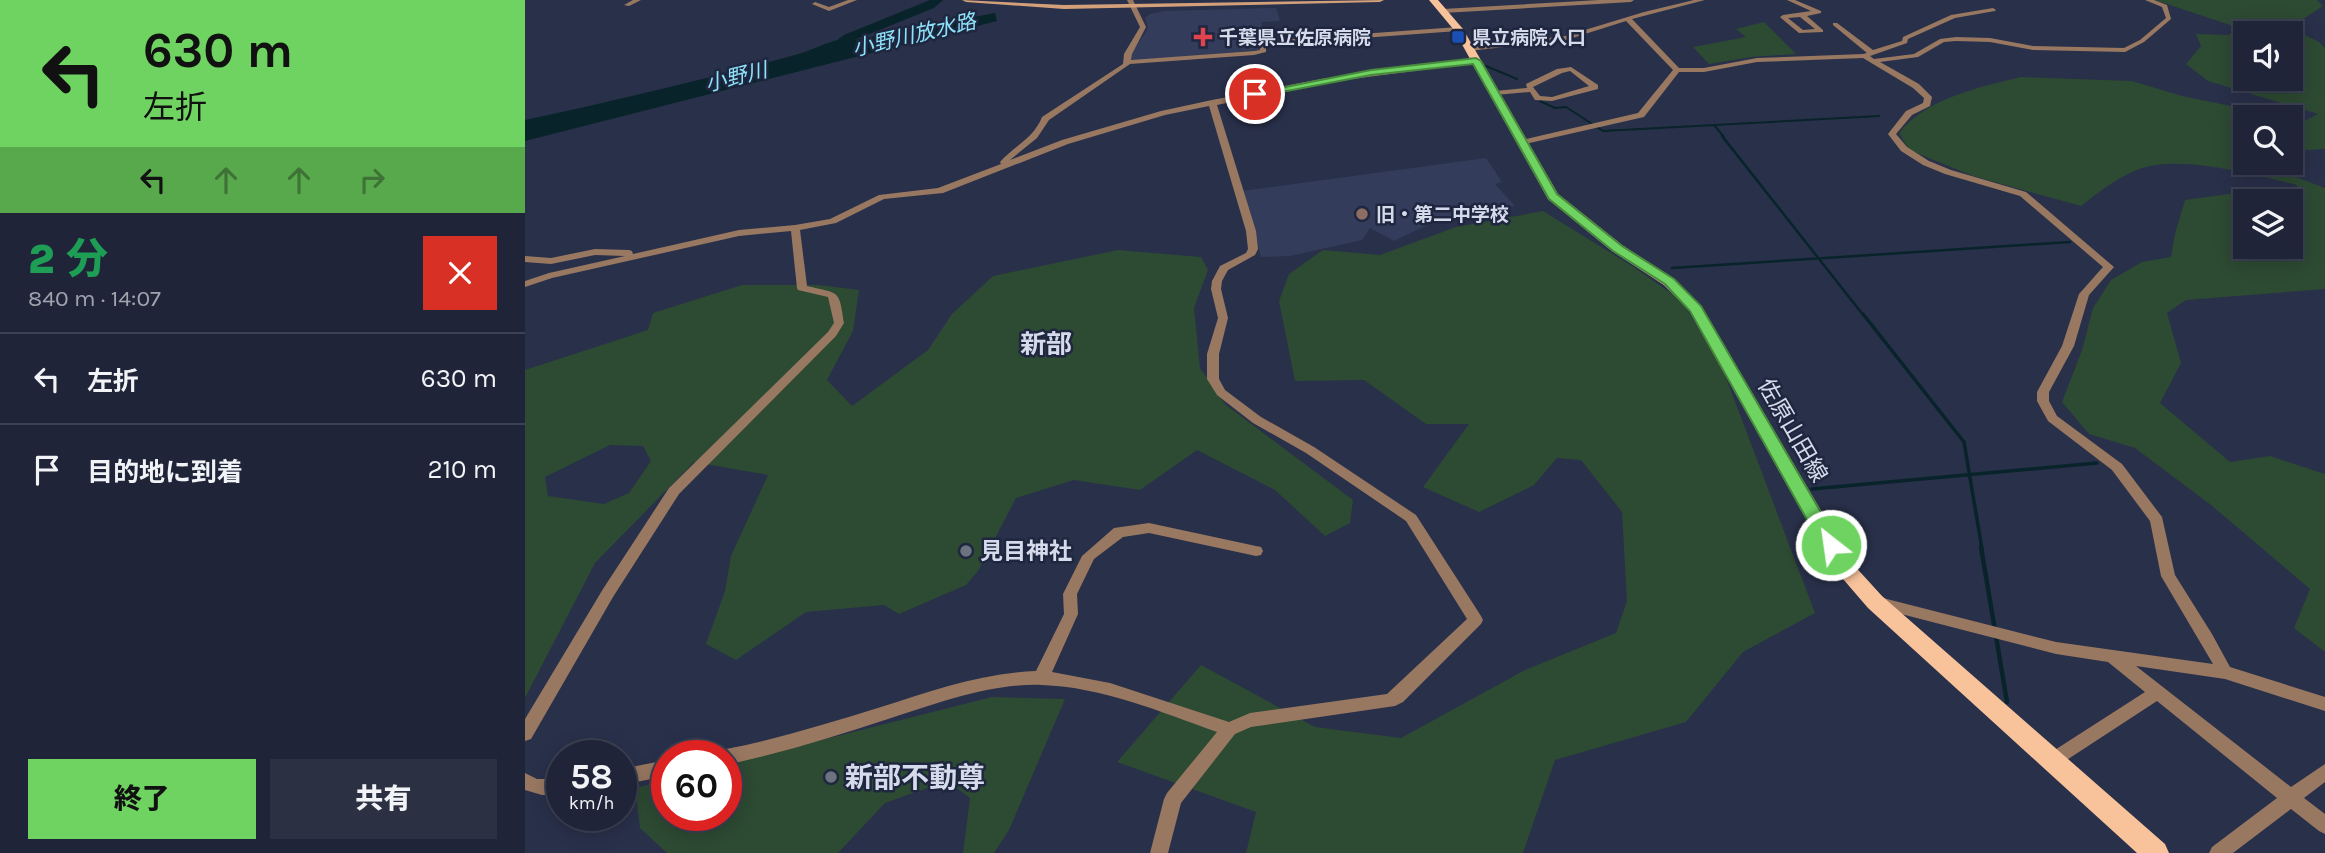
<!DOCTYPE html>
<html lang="ja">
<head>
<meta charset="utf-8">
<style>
  :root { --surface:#1f2438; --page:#2c3043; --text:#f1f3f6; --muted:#a1a4ae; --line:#3c4153; --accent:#6ed360 }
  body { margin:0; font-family:Karla,"Noto Sans JP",sans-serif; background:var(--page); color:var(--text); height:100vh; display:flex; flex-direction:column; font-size:26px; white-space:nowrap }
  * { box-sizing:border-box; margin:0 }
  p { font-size:23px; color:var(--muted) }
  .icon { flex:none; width:38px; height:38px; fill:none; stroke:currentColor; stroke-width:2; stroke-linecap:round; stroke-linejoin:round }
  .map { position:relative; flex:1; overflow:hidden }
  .details { display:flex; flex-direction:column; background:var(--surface); width:525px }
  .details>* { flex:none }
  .guide { background:#6ed360; color:#111; overflow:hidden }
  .tools { position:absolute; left:1708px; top:21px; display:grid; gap:14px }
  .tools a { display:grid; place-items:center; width:70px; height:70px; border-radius:0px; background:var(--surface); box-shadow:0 4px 18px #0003,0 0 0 2px var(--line); font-size:35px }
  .speed { position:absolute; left:21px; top:740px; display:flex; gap:14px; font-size:35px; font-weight:700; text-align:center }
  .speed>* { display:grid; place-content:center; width:91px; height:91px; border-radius:50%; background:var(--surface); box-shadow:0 4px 18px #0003,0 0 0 2px var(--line); line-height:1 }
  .speed small { font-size:18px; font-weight:400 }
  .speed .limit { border:10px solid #d22; background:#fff; color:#111 }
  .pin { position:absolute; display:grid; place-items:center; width:60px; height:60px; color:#fff; margin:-30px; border:4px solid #fff; border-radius:50%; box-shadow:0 2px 7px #0007 }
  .me { position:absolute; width:77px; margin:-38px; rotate:330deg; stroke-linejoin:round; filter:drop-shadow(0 0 5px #0008) }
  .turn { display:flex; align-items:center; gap:24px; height:147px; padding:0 28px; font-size:32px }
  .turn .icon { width:91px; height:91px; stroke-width:2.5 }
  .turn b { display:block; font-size:49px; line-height:60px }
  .lanes { display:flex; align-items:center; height:66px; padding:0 28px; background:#0003; justify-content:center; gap:35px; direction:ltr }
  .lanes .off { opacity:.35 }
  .round { display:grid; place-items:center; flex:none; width:74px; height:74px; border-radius:0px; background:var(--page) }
  .summary { display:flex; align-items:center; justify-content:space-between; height:119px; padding:0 28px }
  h1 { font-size:42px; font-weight:800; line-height:52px; color:#1e9e55 }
  .action { display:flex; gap:14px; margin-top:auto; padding:14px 28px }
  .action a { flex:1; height:80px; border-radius:0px; background:var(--accent); color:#111; font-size:28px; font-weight:800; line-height:80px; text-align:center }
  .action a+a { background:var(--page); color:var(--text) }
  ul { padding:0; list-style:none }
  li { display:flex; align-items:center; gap:21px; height:91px; padding:0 28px; border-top:2px solid var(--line) }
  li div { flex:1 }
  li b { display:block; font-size:26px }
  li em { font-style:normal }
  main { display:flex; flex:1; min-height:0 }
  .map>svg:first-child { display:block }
  .built { fill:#333c5a }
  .green { fill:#2d4a33; fill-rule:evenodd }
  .water { fill:#08242a }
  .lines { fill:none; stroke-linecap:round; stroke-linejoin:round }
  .stream-far3 { stroke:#08242a; stroke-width:2 }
  .stream-far2 { stroke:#08242a; stroke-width:2.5 }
  .stream-far1 { stroke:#08242a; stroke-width:3.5 }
  .stream { stroke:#08242a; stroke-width:4.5 }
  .river { fill:#08242a; fill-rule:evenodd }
  .street { fill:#997861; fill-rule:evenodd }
  .secondary { fill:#d4a07a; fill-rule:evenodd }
  .primary { fill:#f8c29b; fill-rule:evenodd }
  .route { fill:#6ed360; stroke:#48893e; stroke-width:2 }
  .health-dot { fill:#e0444e; stroke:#1f263f; stroke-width:2.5 }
  .transit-dot { fill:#1a4fb4; stroke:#1f263f; stroke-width:2.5 }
  .education-dot { fill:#8d6e63; stroke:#1f263f; stroke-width:2.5 }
  .worship-dot { fill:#6b7280; stroke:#1f263f; stroke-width:2.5 }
  .labels { text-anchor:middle; stroke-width:5; stroke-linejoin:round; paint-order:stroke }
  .far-poi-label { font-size:19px; font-weight:bold; fill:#d5dbeb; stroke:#1f263f; text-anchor:start }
  .far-water-label { font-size:21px; font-style:italic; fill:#8de3f9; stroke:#1f263f }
  .street-label { font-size:23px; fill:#d5dbeb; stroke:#1f263f }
  .poi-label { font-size:23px; font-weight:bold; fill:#d5dbeb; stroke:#1f263f; text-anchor:start }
  .quarter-label { font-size:26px; font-weight:bold; fill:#d5dbeb; stroke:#1f263f }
  .near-poi-label { font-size:28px; font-weight:bold; fill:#d5dbeb; stroke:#1f263f; text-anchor:start }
</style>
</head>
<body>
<main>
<section class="details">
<div class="guide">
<div class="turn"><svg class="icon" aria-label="left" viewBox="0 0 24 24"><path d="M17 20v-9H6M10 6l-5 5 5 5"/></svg><div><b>630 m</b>左折</div></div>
<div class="lanes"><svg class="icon" aria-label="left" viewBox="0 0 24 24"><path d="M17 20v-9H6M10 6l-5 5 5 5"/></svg><svg class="icon off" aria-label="ahead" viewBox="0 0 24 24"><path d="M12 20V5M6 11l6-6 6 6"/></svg><svg class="icon off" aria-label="ahead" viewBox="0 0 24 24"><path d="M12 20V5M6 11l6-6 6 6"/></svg><svg class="icon off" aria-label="right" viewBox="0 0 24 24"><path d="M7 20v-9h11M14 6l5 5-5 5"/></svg></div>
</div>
<div class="summary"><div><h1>2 分</h1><p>840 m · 14:07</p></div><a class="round" style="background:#d93025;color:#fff"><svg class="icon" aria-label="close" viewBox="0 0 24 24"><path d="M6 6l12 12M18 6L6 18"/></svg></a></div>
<ul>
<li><svg class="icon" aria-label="left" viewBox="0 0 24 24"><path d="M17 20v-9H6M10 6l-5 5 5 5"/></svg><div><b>左折</b></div><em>630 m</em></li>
<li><svg class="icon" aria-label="arrive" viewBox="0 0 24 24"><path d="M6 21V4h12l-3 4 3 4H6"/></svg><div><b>目的地に到着</b></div><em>210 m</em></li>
</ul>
<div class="action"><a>終了</a><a>共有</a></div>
</section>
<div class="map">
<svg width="1800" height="853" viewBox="0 0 1800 853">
  <rect width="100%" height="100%" fill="#29304a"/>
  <path class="built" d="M751,8L755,21L736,22L740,42H733L735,50L606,61L605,54L621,32L623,27L620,18L625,14L639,11Z
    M961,158L977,182L970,184L990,206L909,222L869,241L845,228L837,240L765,256L736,257L717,191Z"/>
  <path class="green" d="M1630,0H1792L1798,6L1775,21L1753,22L1794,42L1800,48V149L1766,151V119L1779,121L1793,114L1683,81L1661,64L1676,46L1671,34L1704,35L1711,27ZM1766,33V79H1720V33Z
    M1239,22L1271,54L1227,57L1184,64L1168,47L1221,37L1211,29Z
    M1496,77L1607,81L1657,96L1759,117H1720V163H1743L1758,172L1800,188V289L1661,300L1642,313L1656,363L1635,403L1705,462L1745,456L1800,474V652L1769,628L1785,589L1686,505L1610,448L1564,434L1537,402L1557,350L1568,308L1586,280L1617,262L1646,257L1650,234L1660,200L1711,193L1752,201H1720V247H1766V204H1770L1772,185C1733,175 1660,156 1621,167C1598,173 1574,192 1556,206L1448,176L1384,150L1374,133C1401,98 1455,87 1496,77Z
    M1018,211L1107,266L1156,300L1197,367L1290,613L1218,652L1161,722L1030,760L998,853H721L731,812L592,762L676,665L790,727L876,738L1000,670L1091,633L1102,601L1097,512L1056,460L1032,458L1009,485L954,512L898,487L944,424H901L839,380L770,381L754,301L764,274L798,250L855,255L931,227Z
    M593,250L676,257L683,270L669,308L675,368L701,405L828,500L825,523L800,536L750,490L672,450L615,490L549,480L491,498L453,571L441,585L374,614L359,605L281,612L211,660L181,644L200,591L206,556L243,475L169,462L70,563L0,698V370L123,330L128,313L217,285H294L334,290L328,331L302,380L327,406L403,350L427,314L468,276ZM85,445L118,446L126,461L104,493L79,504L23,496L20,477Z
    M467,697L540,699L484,830L469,853H438L445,798L422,781L360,803L313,853H142L115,828L110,788L142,780V816H201V764Z"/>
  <path class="water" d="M470,13L472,21L0,141V120C90,101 181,79 270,55C288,51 312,35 330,40Z"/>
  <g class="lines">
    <path class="stream-far3" d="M961,66L992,79
      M1015,101L1030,108L1041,107L1078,131L1354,116
      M1189,125L1199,137"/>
    <path class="stream-far2" d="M1197,136L1339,316
      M1147,268L1545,242"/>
    <path class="stream-far1" d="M1338,314L1439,442L1457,549
      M1287,489L1572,463"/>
    <path class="stream" d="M1456,547L1482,702"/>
    <path class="river" d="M405,0H418L409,8L327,41L304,58L299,59L292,55L319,35Z"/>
    <path class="street" d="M108,0H116L104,6L99,5Z
      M323,0H332L304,11L287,4L290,2L304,7Z
      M602,0H608L621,27L607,54L606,60L729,51L735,50L734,43L737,41L933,27L936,29L933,31L741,45V52L729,55L605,64L524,120L512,138L485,160L537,140L636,111L687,100L796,79L951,59L955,61L951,63L796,83L692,105L731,231L733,249L730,255L703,270L697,281L696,289L703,318L694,354V379L700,390L736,417L789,447L891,515L956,616L958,620L956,624L878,702L870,706L726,727L710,734L656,803L643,853H625L639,799L642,793L692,732C636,712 577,687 517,685C465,683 414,703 366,718C311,736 257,753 201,765V756H193L195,752L201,749C253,739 304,723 356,707C406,691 457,673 511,671L539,614L538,594L557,556L589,528L624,523L731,546L736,547L738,551L736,555L731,556L624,533L598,537L569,559L552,594L553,614L527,672L585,683L704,722L725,713L862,694L942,619L881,521L781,453L728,423L692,395L682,379V354L693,318L686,289L687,281L695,266L721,253L723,249L721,231L684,106L640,115L543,144L418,193L359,199L311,223L275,230L282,286C315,294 314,289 319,323L311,336L154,494L88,597L6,739L0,741V719L78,589L144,488L303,332L309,323L303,297L273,290L272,288L266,231L214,236L27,278L0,287V281L24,273L100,256L70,255L26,264L0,262V256L26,258L70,249L104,250L107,251L108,254L214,230L270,225L305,219L354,195L413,188L476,164L475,162C489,146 509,138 517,117L598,64L599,54L615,27Z
      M1074,0H1109L1106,2L918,13L915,11L918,9Z
      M1169,0H1180L1107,19L1154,68H1179L1232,58L1338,54L1342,53L1308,25V23H1312L1348,50L1377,41L1378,37L1426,15L1468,8L1471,10L1470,11L1430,18L1383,39L1382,43L1345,56L1349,59L1389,54L1415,39L1431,37L1465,38L1508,46L1599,48L1615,40L1641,18L1637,7L1620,0H1629L1642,5L1646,19L1619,42L1600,52L1508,50L1465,42L1431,41L1419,42L1393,57L1355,62L1394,84L1407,97L1405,106L1387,115L1371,134L1382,147L1404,161L1426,170L1501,192L1589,267L1564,295L1549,346L1524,392V401L1532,416L1597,464L1637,517L1650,575L1687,634L1705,667L1800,697V711L1700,679L1611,666L1766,787L1800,764V782L1779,798L1800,814V834L1794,831L1766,809L1708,853H1684L1687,847L1752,798L1632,701L1534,765L1528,768L1522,765L1520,760L1522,755L1620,692L1583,662L1531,654L1349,607L1347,603L1349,599L1354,597L1531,642L1688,664L1636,576L1625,521L1587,470L1523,421L1512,401V392L1537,346L1554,294L1578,267L1495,196L1420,174L1398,165L1376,151L1363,134L1381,111L1398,103L1399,98L1388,88L1338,58L1232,62L1179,72H1154L1119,117L996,145H993V141L1113,113L1148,70L1101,21L1041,40L944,51L941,49L944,47L1040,36L1119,12Z
      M1262,0H1270L1296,11V13L1282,16L1298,30V32L1274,33L1256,18L1255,17L1258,15L1286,11ZM1275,17L1290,29L1278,30L1263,18Z
      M1046,67L1073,85V89L1027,101L1010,100L1005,92L970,95L966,93L970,91L1002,88L1001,84L1032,69ZM1045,71L1064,86L1027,97L1015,96L1008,87L1037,73Z
      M142,760V776L96,785V769Z
      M0,773L12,779H37V795H17L0,790Z"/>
    <path class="secondary" d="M437,0L539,5L859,0L855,2L539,9L441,2Z"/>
    <path class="primary" d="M904,0H913L938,29L1033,194L1097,245L1149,279L1176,306L1326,562L1357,596L1640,844L1644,853H1612L1343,608L1312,572L1165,311L1139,285L1087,251L1023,199L929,30Z"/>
  </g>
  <path class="route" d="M951,58L956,61L1032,194L1097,246L1149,279L1176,306L1312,540L1315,545L1312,550H1299L1165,311L1140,284L1088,251L1024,199L948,64L846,75L730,97L725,94L846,70Z"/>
  <path class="health-dot" d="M674.5 26.5h7v7h7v7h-7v7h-7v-7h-7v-7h7z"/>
  <rect class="transit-dot" x="926" y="30" width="14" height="14" rx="3.5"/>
  <circle class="education-dot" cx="837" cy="214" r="7"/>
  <g class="worship-dot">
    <circle cx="441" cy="551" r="7"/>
    <circle cx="306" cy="777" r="7"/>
  </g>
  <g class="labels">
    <g class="far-poi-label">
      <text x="694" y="44">千葉県立佐原病院</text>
      <text x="947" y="44">県立病院入口</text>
      <text x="851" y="221">旧・第二中学校</text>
    </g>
    <g class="far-water-label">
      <text transform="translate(389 35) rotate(-13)" y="7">小野川放水路</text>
      <text transform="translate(211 77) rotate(-14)" y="7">小野川</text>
    </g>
    <g class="street-label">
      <text transform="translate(1268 430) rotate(60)" y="8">佐原山田線</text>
    </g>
    <g class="poi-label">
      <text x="455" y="559">見目神社</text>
    </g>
    <g class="quarter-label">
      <text x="521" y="353">新部</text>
    </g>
    <g class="near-poi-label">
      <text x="320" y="787">新部不動尊</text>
    </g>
  </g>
</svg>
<div class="tools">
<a><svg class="icon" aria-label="sound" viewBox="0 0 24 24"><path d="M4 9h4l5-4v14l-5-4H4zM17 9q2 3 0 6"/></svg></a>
<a><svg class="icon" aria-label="search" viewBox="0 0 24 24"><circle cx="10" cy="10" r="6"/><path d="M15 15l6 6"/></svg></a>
<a><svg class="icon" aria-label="layers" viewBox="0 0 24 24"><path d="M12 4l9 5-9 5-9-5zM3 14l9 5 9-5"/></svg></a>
</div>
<div class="speed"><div>58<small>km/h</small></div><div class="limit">60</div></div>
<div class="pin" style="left:730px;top:94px;background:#d93025"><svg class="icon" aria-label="arrive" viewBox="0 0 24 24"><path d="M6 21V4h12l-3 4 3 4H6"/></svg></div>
<svg class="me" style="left:1306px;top:545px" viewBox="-20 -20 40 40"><circle r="17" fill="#6ed360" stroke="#fff" stroke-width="3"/><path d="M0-11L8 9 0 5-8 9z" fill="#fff"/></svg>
</div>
</main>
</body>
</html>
